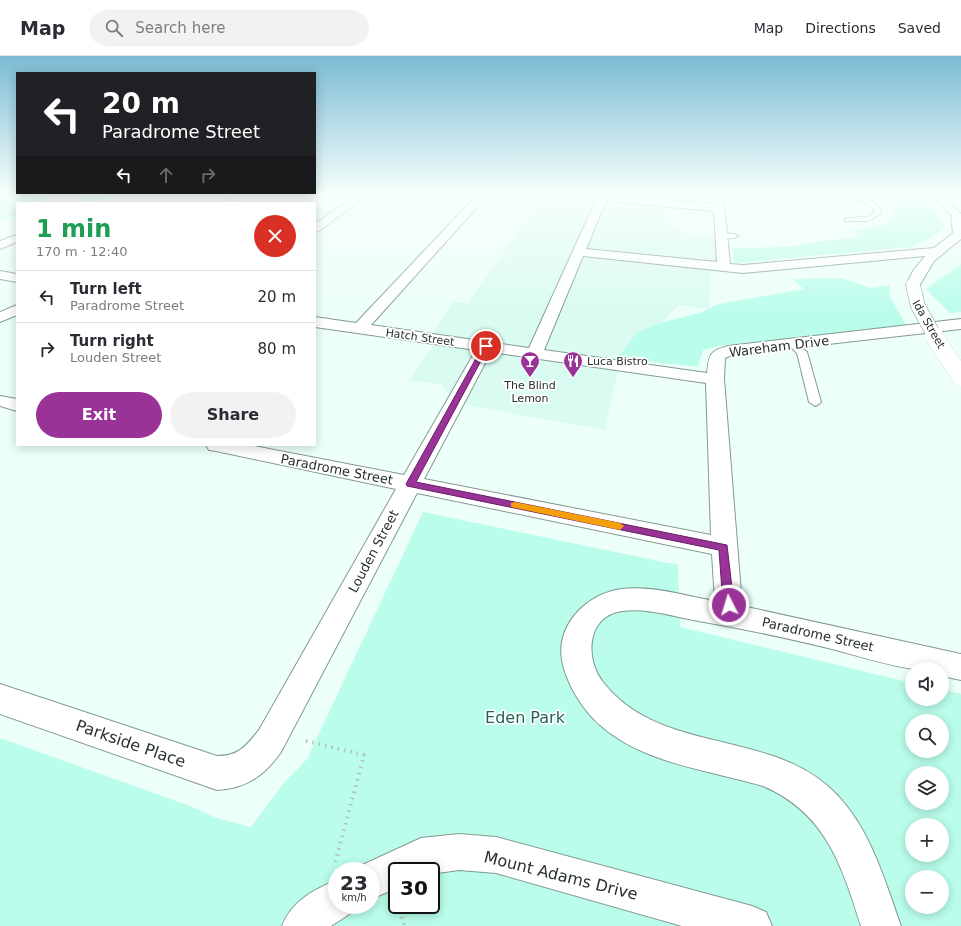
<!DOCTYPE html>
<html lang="en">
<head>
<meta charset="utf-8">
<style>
  :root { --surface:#fff; --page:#f2f2f3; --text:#2b2b33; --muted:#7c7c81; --line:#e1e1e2; --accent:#9a3397 }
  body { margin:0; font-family:"DejaVu Sans",sans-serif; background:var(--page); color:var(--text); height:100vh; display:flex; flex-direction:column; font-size:15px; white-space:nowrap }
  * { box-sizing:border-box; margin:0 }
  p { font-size:13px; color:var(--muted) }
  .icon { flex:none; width:22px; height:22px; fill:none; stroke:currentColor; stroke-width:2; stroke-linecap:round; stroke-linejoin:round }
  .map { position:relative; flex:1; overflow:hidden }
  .details { position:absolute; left:16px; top:146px; width:300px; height:244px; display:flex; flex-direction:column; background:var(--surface); border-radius:0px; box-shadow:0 2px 10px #0003 }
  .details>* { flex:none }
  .hud { position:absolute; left:16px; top:16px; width:300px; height:122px; border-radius:0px; box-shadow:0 2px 10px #0003; background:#202124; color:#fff; overflow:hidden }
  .fabs { position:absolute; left:905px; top:606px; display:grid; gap:8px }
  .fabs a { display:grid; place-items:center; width:44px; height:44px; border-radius:50%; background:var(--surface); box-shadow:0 2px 10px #0003; font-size:20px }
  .speed { position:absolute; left:328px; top:806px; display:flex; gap:8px; font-size:20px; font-weight:700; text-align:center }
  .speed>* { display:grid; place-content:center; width:52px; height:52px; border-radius:50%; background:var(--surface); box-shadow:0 2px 10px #0003; line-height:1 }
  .speed small { font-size:10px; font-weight:400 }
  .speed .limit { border:2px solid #111; border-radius:6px; background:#fff; color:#111 }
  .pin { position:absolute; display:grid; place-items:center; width:34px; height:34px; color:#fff; margin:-17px; border:2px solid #fff; border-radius:50%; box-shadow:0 1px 4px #0007 }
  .me { position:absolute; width:44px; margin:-22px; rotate:355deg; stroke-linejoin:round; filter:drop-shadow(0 0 3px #0008) }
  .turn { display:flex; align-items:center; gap:14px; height:84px; padding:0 20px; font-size:18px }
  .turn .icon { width:52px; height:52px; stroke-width:2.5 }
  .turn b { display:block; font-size:28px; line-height:34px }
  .lanes { display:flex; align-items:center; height:38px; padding:0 20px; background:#0003; justify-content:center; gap:20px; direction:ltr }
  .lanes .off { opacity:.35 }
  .round { display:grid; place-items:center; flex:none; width:42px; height:42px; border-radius:21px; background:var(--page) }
  .headline { display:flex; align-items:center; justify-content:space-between; height:68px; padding:0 20px }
  h1 { font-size:24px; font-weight:800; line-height:30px; color:#1e9e55 }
  .cta { display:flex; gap:8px; margin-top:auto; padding:8px 20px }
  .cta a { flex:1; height:46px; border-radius:24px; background:var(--accent); color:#fff; font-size:16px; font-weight:800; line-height:46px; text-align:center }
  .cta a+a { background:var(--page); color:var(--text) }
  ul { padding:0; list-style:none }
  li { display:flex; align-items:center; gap:12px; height:52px; padding:0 20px; border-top:1px solid var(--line) }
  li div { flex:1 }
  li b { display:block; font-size:15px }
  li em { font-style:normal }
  header { display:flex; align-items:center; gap:24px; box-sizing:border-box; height:56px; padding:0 20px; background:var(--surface); border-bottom:1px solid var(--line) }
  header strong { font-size:19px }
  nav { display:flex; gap:22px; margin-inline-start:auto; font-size:14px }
  .search { width:280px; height:36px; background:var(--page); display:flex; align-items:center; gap:10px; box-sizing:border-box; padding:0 14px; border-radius:22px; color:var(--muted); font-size:15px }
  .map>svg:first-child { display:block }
  .built { fill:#d9fbf1 }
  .green { fill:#b9fdea; fill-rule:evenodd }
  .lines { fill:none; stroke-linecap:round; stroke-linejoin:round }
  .service-casing { stroke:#839a93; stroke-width:2 }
  .minor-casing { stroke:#839a93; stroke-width:2 }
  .path-far1 { stroke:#b1c1bc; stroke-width:1.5; stroke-dasharray:0.5 1.5; stroke-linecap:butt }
  .path { stroke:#b1c1bc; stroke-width:4; stroke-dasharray:1.5 5; stroke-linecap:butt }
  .service { fill:#fff; fill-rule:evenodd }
  .minor { fill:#fff; fill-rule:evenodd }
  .minor-bridge-far1-casing { stroke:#839a93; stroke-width:15; stroke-linecap:butt }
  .minor-bridge-casing { stroke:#839a93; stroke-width:18; stroke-linecap:butt }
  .minor-bridge-far1 { stroke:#fff; stroke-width:14 }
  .minor-bridge { stroke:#fff; stroke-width:18 }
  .route { fill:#9a3397; stroke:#642162 }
  .slow { fill:#f59e0b }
  .labels { text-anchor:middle; stroke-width:3.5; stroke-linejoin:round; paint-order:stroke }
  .far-street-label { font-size:11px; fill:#28312e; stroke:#fff }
  .far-poi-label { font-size:11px; fill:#28312e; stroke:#fff; text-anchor:start }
  .street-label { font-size:13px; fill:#28312e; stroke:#fff }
  .near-park-label { font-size:16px; fill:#256355; stroke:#fff }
  .near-street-label { font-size:16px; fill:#28312e; stroke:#fff }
</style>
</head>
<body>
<header>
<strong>Map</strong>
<div class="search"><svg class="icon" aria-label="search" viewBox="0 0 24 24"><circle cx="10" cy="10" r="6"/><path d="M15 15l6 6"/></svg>Search here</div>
<nav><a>Map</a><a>Directions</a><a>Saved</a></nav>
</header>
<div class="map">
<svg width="961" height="870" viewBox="0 0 961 870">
  <rect width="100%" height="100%" fill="#ecfff9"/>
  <path class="built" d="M484,138H663L667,169L690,178L710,180L722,179L724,212L710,210V253L679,249L619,309L605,374L454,347L443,329L409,324L432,291L431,279L453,246L468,247L536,149L479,144Z"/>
  <path class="green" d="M0,138H62L31,147H17V160L0,165Z
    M64,138H124L122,140L88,146L77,141Z
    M877,138L922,142L944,168C941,179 921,186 911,191L734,207L733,192L787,191L821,185L863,181L856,179L854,175L885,169L886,165L895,159L890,150L881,144L892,145L893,144Z
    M961,208V256L950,257L926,233Z
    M841,222L871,232L889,229L890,241L907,271L724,289L703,294L698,311L618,302L637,276L664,266L700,257L719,248L804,233L793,223Z
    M423,456L678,509L680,571L912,627V643H942V634L961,638V870H0V682L190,750L216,762L251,771L284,727L307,703ZM912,665H942V695H912ZM912,717H942V747H912ZM912,769H942V799H912ZM337,815H371V849H337ZM397,815H431V849H397ZM912,821H942V851H912Z"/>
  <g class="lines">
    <g class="service-casing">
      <path id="service" d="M810,138C833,138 866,134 881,154L880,158L868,165H845V163L847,162L867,161L874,157L875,154C858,134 828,148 810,138Z
        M719,177L734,178L738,180C734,184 725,182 719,181Z
        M792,285L807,296L821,346L819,348L815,350L809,346L797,297L787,288Z"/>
    </g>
    <g class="minor-casing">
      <path id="minor" d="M234,138H247L233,147H221Z
        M357,138H369L319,175L315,176V168Z
        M478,138H489L371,269L529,292L596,144L562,141L557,138H609L714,148L713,138H723L730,208L743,209L934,192L953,177L951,159L929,138H940L961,158V183L934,205L918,232H908L906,229L913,215L925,200L743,217L583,200L544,294L707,317C709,299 709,295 728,290L961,263V273L732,299L725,302L724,323L742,550L961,598V624L942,620V613C933,613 922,614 913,613C885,609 856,599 828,592C783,581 739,572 693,564C671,560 647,552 623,555C587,559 584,602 603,626C661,701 775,671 838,740C871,775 885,825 901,870H861C842,810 826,757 763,730C709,714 644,708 600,669C582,653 566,627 562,604C556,568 588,537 622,533C652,529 685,540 715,545L712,498L417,437L281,696C265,719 246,733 217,734L0,658V628L217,700C239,700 246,690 259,674L396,433L216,395L209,394L206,389H249L404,419L476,294L315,271V261L356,267ZM606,145L714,155L717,206L586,193ZM491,296L706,327L711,479L424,423Z
        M17,179V186L0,193V185Z
        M0,215L17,218V226L0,223Z
        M17,249V259L0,266V256Z
        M0,340L17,343V355L0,350Z
        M459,778L496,781L752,850L766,856L772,870H682L496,817L459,814L431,818V815H397V832L371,843V815H356L358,811L421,782Z
        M337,824V849H354L351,857L331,870H282C292,845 313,834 337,824Z"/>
    </g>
    <path class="path-far1" d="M81,138L88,147
      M895,141L905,139L918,141
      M94,147L106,145L105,147
      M789,152L794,153
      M737,154L770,157L788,156L789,152L784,138"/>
    <path class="path" d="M306,685L364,699L334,811
      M397,849L405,870"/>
    <use href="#service" class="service"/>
    <use href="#minor" class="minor"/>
    <g class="minor-bridge-far1-casing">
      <path id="minor-bridge-far1" d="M913,229L918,250L935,281"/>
    </g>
    <g class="minor-bridge-casing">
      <path id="minor-bridge" d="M934,280L961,321"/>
    </g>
    <use href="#minor-bridge-far1" class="minor-bridge-far1"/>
    <use href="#minor-bridge" class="minor-bridge"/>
  </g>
  <linearGradient id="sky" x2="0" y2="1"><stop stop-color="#7abad2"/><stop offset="0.53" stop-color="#f6fffc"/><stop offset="1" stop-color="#f6fffc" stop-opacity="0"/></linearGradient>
  <rect width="961" height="260" fill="url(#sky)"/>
  <path class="route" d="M484,288L489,290L416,426L727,489L734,549L733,552H725L723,549L719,494L407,430L406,428Z"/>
  <path class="slow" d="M515,446L620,467L624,470L620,474L511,451V447Z"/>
  <defs>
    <g id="bar-pin" transform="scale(1)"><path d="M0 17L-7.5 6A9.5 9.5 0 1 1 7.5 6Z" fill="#9a3397" stroke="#fff"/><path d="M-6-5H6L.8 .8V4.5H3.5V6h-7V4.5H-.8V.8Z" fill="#fff"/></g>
    <g id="restaurant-pin" transform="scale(1)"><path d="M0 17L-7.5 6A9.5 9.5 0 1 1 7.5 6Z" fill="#9a3397" stroke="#fff"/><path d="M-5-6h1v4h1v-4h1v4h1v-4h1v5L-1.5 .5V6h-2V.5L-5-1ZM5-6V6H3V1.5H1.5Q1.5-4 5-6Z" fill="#fff"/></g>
  </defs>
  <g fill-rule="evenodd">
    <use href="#bar-pin" x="530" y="305"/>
    <use href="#restaurant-pin" x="573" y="305"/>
  </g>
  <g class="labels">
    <g class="far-street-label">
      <text transform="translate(929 268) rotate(60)" y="4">Ida Street</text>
      <text transform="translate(420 281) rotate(8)" y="4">Hatch Street</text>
    </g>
    <g class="far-poi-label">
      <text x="587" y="309">Luca Bistro</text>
      <text x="530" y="333" text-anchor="middle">The Blind<tspan x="530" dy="13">Lemon</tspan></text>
    </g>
    <g class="street-label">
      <text transform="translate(779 290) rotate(-7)" y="5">Wareham Drive</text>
      <text transform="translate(337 413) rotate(11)" y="5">Paradrome Street</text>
      <text transform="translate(373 495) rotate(-62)" y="5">Louden Street</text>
      <text transform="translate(818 578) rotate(13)" y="5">Paradrome Street</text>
    </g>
    <g class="near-park-label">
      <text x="525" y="667">Eden Park</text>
    </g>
    <g class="near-street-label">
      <text transform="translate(131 687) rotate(19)" y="6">Parkside Place</text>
      <text transform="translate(561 819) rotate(14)" y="6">Mount Adams Drive</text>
    </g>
  </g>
</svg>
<div class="fabs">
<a><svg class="icon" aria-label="sound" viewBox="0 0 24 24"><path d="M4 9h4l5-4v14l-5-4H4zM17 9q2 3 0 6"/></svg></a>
<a><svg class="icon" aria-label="search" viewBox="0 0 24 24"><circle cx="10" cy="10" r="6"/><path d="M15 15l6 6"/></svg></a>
<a><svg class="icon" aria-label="layers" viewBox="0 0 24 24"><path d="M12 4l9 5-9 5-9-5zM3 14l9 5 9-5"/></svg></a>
<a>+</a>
<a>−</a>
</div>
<div class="speed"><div>23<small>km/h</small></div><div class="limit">30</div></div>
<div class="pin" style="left:486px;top:290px;background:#d93025"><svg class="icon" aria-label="arrive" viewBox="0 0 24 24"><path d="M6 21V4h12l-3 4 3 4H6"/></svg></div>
<svg class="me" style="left:729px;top:549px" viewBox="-20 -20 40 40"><circle r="17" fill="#9a3397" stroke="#fff" stroke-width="3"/><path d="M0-11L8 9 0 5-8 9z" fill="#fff"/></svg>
<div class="hud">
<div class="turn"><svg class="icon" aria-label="left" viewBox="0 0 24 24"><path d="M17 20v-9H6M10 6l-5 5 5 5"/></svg><div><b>20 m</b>Paradrome Street</div></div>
<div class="lanes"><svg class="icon" aria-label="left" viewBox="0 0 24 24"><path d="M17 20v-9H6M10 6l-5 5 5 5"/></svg><svg class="icon off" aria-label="ahead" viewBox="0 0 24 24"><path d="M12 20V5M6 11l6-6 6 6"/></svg><svg class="icon off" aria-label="right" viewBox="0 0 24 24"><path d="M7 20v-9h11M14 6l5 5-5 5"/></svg></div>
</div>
<section class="details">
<div class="headline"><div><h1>1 min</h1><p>170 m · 12:40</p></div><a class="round" style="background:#d93025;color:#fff"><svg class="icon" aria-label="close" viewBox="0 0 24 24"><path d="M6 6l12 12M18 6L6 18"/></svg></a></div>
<ul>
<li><svg class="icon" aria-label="left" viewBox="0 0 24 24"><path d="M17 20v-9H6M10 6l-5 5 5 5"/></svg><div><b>Turn left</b><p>Paradrome Street</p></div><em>20 m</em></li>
<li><svg class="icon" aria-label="right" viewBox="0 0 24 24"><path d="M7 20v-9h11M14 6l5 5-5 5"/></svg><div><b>Turn right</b><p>Louden Street</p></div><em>80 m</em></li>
</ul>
<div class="cta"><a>Exit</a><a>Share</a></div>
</section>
</div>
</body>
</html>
